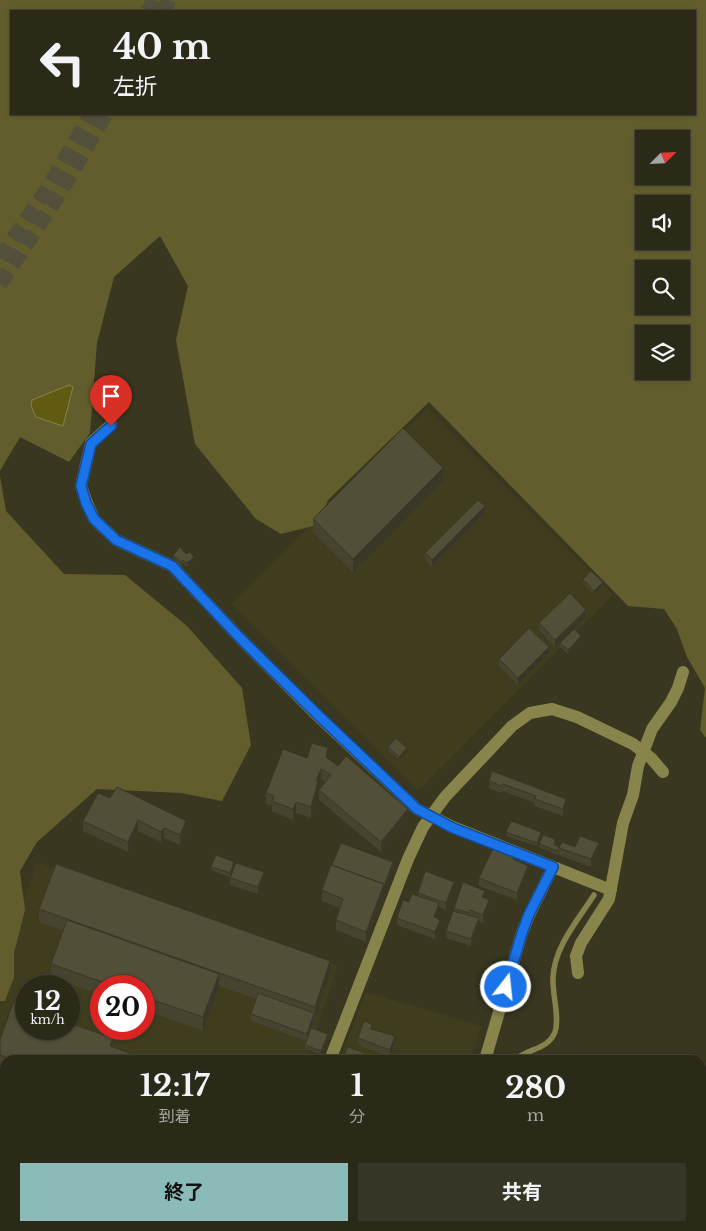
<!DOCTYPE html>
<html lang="ja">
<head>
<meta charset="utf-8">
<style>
  :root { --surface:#2b2918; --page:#373525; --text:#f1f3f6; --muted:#a6a6a2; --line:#474537; --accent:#8bbbb9 }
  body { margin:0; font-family:"Libre Baskerville","Noto Sans JP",serif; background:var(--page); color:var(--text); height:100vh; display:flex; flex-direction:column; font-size:19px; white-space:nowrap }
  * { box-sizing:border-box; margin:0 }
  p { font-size:16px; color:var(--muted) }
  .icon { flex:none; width:28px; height:28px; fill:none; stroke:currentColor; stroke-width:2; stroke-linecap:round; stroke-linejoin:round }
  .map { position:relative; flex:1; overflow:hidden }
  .sheet { position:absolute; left:0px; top:1055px; width:706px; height:176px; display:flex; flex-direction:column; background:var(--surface); border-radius:15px 15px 0 0; box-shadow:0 1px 4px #0004,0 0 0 1px var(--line) }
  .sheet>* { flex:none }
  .hud { position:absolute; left:10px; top:10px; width:686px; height:105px; border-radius:0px; box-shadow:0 1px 4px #0004,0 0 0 1px var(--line); background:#2b2918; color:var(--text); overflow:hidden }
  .needle { width:32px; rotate:66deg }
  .tools { position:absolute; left:635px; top:130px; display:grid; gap:10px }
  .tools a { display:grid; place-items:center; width:55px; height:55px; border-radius:0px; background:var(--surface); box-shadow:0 1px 4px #0004,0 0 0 1px var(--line); font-size:25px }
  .speed { position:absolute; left:15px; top:975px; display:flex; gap:10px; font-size:25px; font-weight:700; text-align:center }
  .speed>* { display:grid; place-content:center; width:65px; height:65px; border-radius:50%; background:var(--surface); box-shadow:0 1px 4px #0004,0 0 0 1px var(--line); line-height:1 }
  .speed small { font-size:12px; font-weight:400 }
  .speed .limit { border:8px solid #d22; background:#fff; color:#111 }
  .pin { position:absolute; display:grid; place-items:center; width:42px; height:42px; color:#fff; margin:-51px -21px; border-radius:50% 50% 50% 0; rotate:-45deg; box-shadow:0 0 5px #0007 }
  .pin .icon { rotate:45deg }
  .me { position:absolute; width:55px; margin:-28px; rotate:16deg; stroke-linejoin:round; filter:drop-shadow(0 0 4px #0008) }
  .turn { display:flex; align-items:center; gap:18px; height:105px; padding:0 20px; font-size:22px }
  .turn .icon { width:65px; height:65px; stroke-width:2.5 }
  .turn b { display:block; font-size:35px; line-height:42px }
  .eta { display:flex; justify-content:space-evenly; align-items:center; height:85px; text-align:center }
  .eta b { font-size:30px; font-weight:700; line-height:35px }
  .action { display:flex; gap:10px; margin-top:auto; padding:10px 20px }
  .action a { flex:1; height:58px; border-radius:0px; background:var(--accent); color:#111; font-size:20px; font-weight:700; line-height:58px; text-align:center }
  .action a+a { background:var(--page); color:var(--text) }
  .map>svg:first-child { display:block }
  .built { fill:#3f3d1e; fill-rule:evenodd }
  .green { fill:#615d2d; fill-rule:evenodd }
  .water { fill:#615b12; stroke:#86824b }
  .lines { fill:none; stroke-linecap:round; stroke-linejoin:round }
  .stream { stroke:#86824b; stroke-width:5.5 }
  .highway-tunnel { stroke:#52503a; stroke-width:15; stroke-dasharray:15 8; stroke-linecap:butt }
  .path { stroke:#878673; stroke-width:3; stroke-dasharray:2.5 4; stroke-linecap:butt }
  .minor { stroke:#88854c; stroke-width:12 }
  .wall { fill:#46442f }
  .shaded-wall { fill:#393726 }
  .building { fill:#514f37; stroke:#393726 }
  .route-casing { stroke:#114b97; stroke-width:12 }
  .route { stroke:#1a73e8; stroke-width:9 }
</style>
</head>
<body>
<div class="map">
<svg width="706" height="1231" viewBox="0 0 706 1231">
  <rect width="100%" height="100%" fill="#393720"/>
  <path class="built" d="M427,408L613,595L418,791L232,604Z
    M37,862L338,966L306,1060H5V1103L0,1101V972ZM26,986H69V1029H26ZM101,986H144V1029H101Z
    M366,992L481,1026L471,1060H340Z
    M350,1226H421L419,1231H364Z"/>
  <path class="green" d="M0,0H706V738L700,730L705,688L687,657L677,629L664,609L628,606L429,402L328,500L317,525L281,534L256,519L195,444L176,340L188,286L160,236L114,277L97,343L90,433L69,462L20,437L0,471ZM11,11H695V114H11ZM644,139H681V176H644ZM644,204H681V241H644ZM644,269H681V306H644ZM644,334H681V371H644Z
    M0,476L6,511L64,574L125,575L187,626L242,688L251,745L222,801L181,793L97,789L37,842L20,871L25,910L14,953V977L5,1001H0Z
    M706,1131V1231H667L666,1226H701V1136Z"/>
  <path class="water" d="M69,385L73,387L63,426L36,417L31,406L32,400Z"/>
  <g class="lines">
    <path class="stream" d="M515,1060C528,1048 548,1050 555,1032C560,1018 552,993 553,978C554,947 578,920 594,895
      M701,1095L706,1091
      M505,1231L507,1226
      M628,1231V1226"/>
    <path class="highway-tunnel" d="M148,11L154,0
      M163,11L169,0
      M0,258L48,188L91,114
      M0,284L60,193L106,114"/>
    <path class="path" d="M701,1106L706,1103
      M638,1226V1231
      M509,1231L511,1226"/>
    <path class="minor" d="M111,425L91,443L81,486L87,503L94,519L116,540L172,566L240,638L319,717L417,809L453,827L611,890
      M578,973L576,956L581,943L609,899L623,823L633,795L638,766L652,729L671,702L678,688L683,672
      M330,1060L408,859L423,827L445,797L512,726L530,713L552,709L577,717L633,744L651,758L663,772
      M485,1060L522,933L529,915L553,867
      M0,1113L5,1115
      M319,1226L333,1231
      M434,1231L436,1226"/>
  </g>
  <path class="wall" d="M443,481L353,572L313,532V519Z
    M485,514L432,567L425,560V553Z
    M186,554L194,560L187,567L183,563L181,566L173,558V555Z
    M583,579L603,586L594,594L583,583Z
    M586,617L555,647L539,630V623Z
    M581,640L568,654L560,647V643Z
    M549,654L518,685L499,666V659Z
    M388,747L407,751L399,760L388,750Z
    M307,758L328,759L408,819L381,852L319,800V790L325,782L321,779L318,786V792L311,818L296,813L293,820L272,811V806L266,804V793Z
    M492,771L566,806L563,816L535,806V803L503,791L502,793L489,788V781Z
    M98,793L186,831L180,845L164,838L161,842L138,831L128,852L83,831V821Z
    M506,832L541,836L537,846L506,836Z
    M555,843V845L559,847H575L599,850L591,867L559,855V851L558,855L539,847V844Z
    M515,859V860L528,873L517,900L479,886V878Z
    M234,866L230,877L211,870V867Z
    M393,869L366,942L336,930V920L340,908L322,901V890Z
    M230,878L264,879L258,894L230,885Z
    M454,889L446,910L439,907V910L436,918L440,927L435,939L397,925V918L409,902L418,897V893Z
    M485,898L489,907L483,923L479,921V925L471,946L446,938V931L454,911V908Z
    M39,909L330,974L315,1020H314L312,1028L328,1038L321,1055L305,1048V1045L307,1041L251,1021V1014L256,999L219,986L203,1031L144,1010V986H101V995L51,977V964L63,930L39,922Z
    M358,1038L395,1043L390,1057L358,1045Z
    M0,1040L113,1047L141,1060H5V1070L0,1068Z"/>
  <path class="shaded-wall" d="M443,468V481L353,572V559Z
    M485,506V514L432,567V560Z
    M194,557V560L187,567V563Z
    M603,582V586L594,594V591Z
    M586,610V617L555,647V640Z
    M581,636V640L568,654V650Z
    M549,647V654L518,685V678Z
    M328,748V758L326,767V757Z
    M407,748V751L399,760V757Z
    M321,769V779L318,786V792L311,818V807L316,781Z
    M566,799V806L563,816V809Z
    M296,802V813L293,820V809Z
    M408,809V819L381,852V842Z
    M138,820V831L128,852V842Z
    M186,821V831L180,845V835Z
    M164,828V838L161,842V832Z
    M541,832V836L537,846V843Z
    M599,843V850L591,867V859Z
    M234,862V866L230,877V873Z
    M393,862V869L384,894V887Z
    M528,866V873L517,900V893Z
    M264,872V879L258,894V887Z
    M454,882V889L446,910V903Z
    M384,884V895L366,942V932Z
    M489,900V907L483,923V915Z
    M439,903V910L434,924V917Z
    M479,918V925L471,946V939Z
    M440,920V927L435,939V932Z
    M330,961V974L315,1020V1007Z
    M219,974V987L203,1031V1017Z
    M314,1013V1020L307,1041V1034Z
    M328,1034V1038L321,1055V1051Z
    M395,1036V1043L390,1057V1050Z
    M113,1038V1051L110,1046Z
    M176,1226H178L177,1231H174Z"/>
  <path class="building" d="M403,428L443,468L353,559L313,519Z
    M478,500L485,506L432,560L425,553Z
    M180,547L186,554L190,552L194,557L187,563L183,560L181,562L173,555Z
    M591,571L603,582L594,591L583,579Z
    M570,593L586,610L555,640L539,623Z
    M529,628L549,647L518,678L499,659Z
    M574,629L581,636L568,650L560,643Z
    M396,738L407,748L399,757L388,747Z
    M312,743L328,748L326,757L338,766L346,756L408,809L381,842L319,790L331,775L321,769L316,781H318L311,807L296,802L293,809L272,801L274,796L266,793L283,749L307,758Z
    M492,771L566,799L563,809L535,799L536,796L503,784L502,786L489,781Z
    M117,787L186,821L180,835L164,828L161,832L138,820L128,842L83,821L98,793L110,798Z
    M511,821L541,832L537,843L506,832Z
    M543,835L555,839L554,845L559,847L558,851L539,844Z
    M580,836L599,843L591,859L559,848L562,842L575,847Z
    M341,843L393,862L384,887V884L332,865Z
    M495,844L515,852L513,859L528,866L517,893L479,878Z
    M216,855L234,862L230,873L211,867Z
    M236,863L264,872L258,887L230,878Z
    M56,864L330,961L315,1007L39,909Z
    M331,865L384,884L366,932L336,920L343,899L322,890Z
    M425,871L454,882L446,903L418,893Z
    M463,882L485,891L482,897L489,900L483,915L470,910L469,913L454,908Z
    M412,894L439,903L434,917L440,920L435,932L397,918L403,900L409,902Z
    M453,911L479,918L471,939L446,931Z
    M67,920L219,974L203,1017L144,997V986H114L51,964Z
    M258,993L314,1013L307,1034L251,1014Z
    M13,1003L26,1008V1029H69V1023L113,1038L110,1046L141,1057L140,1060H13L0,1055V1040Z
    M364,1021L372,1024L371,1029L395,1036L390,1050L358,1038Z
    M311,1028L328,1034L321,1051L305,1045Z
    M348,1047L365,1053L363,1060H342Z
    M13,1226H42L43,1227L41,1231H11Z
    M156,1226H176L174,1231H157L154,1230Z"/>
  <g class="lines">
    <g class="route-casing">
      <path id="route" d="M111,426L91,444L81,486L86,503L94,519L116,540L172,566L240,638L319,716L417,809L453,828L553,867L529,914L522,933L506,987"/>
    </g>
    <use href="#route" class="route"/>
  </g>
</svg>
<div class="tools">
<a><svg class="needle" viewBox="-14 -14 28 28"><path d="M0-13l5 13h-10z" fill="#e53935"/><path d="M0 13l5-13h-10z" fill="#a6a6a2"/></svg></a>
<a><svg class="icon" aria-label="sound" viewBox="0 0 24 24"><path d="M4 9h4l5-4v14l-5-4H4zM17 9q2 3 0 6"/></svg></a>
<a><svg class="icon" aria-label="search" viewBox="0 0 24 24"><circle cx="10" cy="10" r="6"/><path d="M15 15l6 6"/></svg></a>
<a><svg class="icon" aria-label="layers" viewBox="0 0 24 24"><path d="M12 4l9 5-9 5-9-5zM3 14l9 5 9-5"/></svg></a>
</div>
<div class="speed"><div>12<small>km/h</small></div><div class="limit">20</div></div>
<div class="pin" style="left:111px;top:426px;background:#d93025"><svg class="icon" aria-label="arrive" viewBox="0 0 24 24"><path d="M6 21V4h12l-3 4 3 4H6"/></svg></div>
<svg class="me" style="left:506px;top:987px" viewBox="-20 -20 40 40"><circle r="17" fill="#1a73e8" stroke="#fff" stroke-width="3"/><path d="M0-11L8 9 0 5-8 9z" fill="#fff"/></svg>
<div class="hud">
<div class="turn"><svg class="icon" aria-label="left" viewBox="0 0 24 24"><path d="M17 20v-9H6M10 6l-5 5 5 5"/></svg><div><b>40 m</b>左折</div></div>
</div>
<section class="sheet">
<div class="eta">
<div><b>12:17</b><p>到着</p></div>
<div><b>1</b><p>分</p></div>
<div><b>280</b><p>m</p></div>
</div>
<div class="action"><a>終了</a><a>共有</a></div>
</section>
</div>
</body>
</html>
